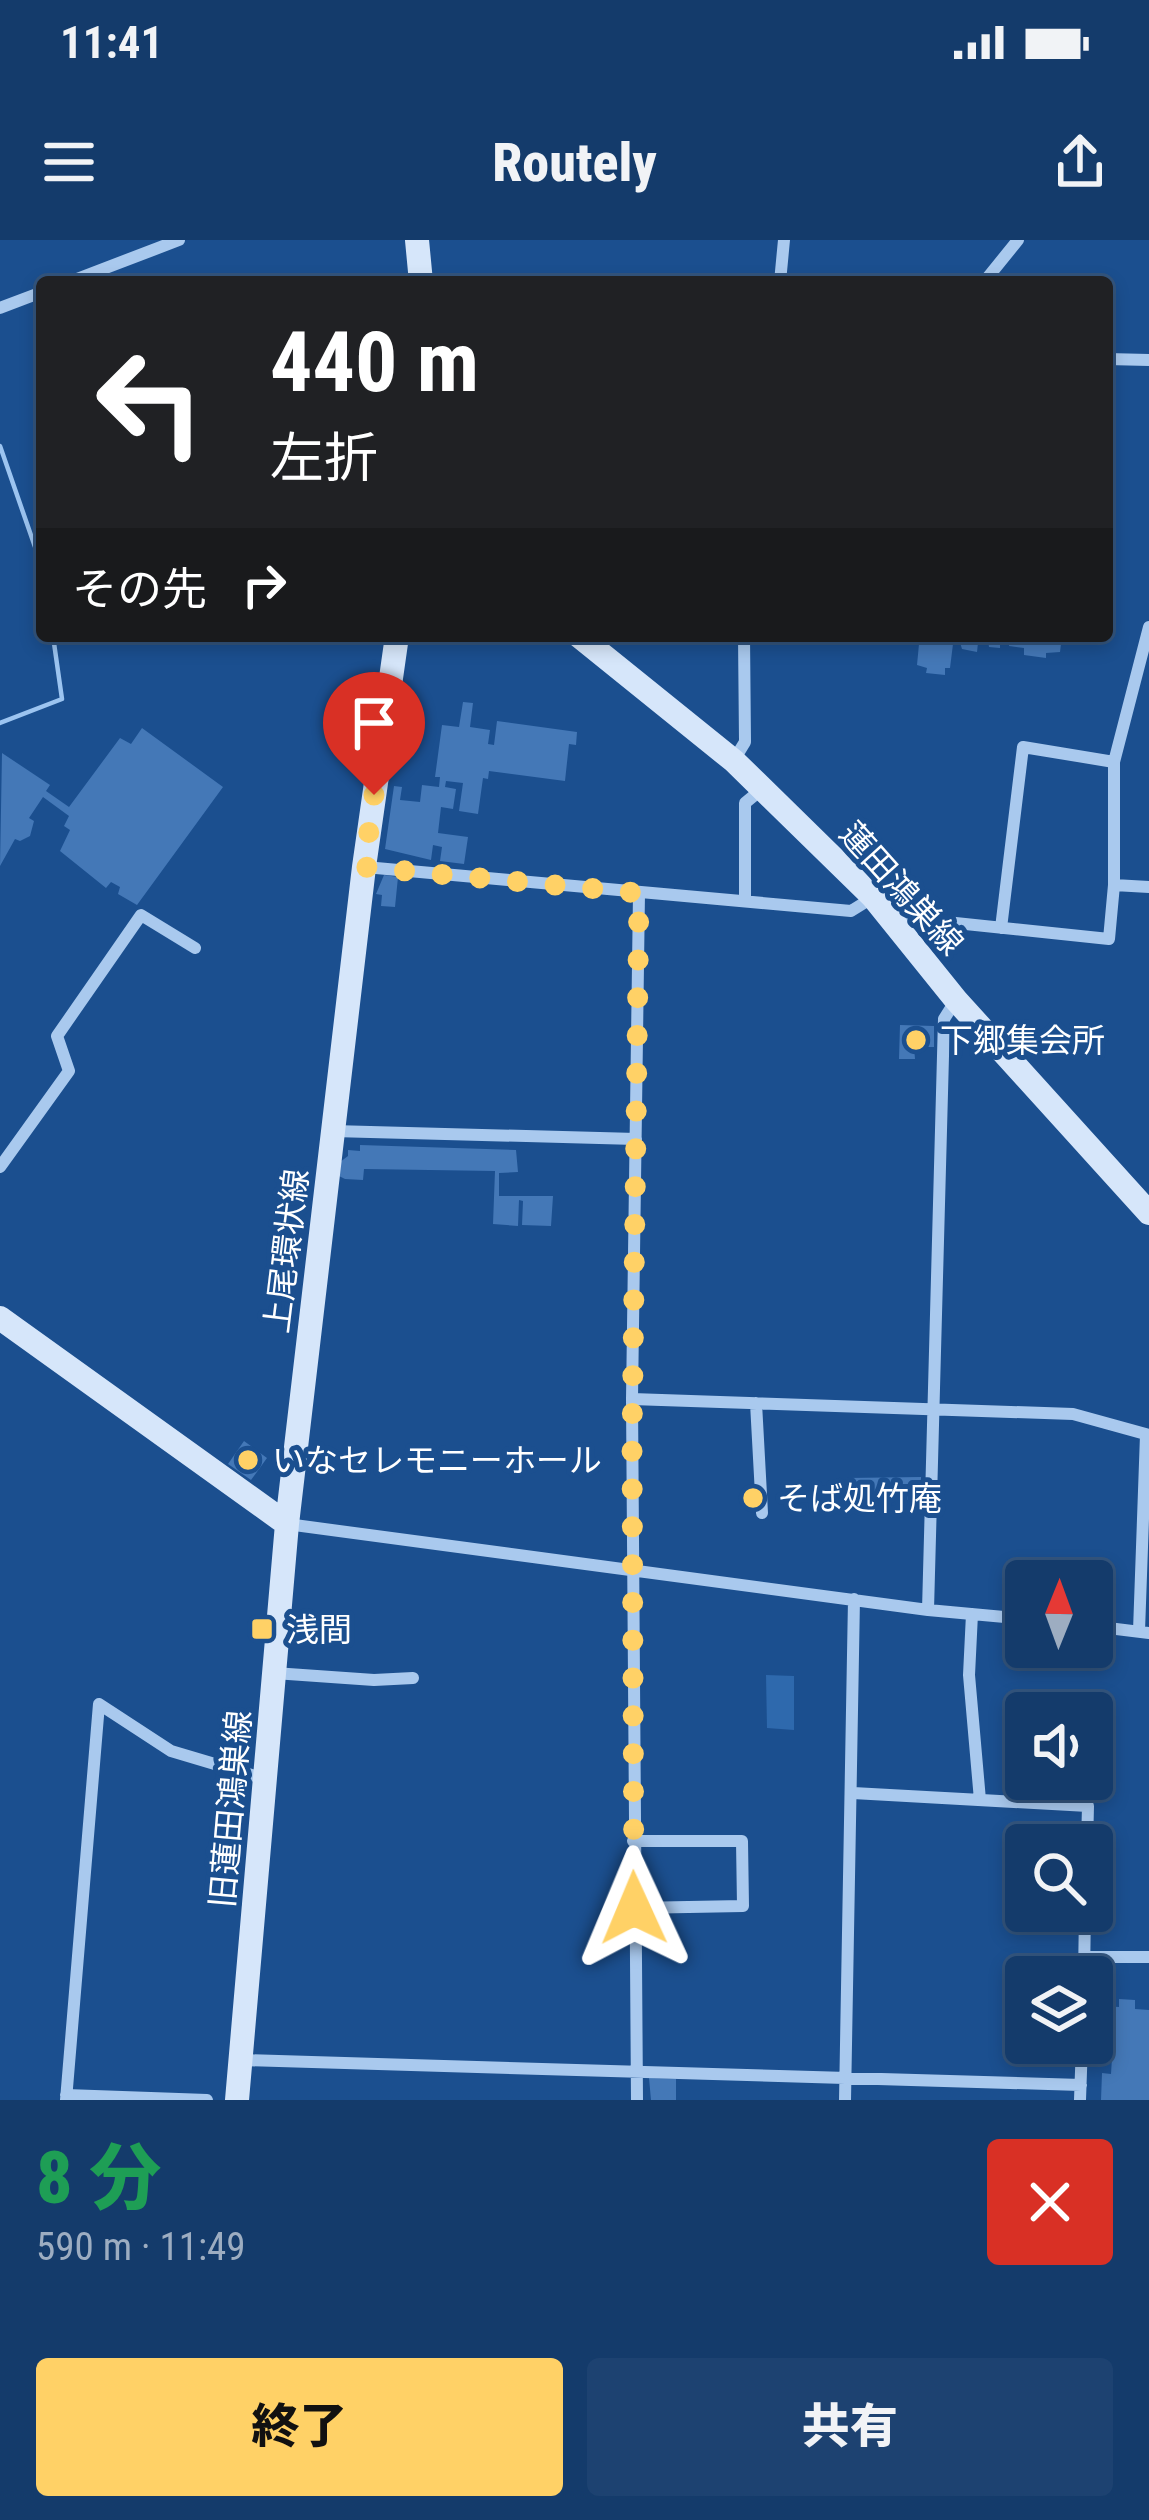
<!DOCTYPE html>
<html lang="ja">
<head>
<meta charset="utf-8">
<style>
  :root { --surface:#143b6b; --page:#1d4271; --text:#f1f3f6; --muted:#9dadc1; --line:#33557e; --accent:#ffd166 }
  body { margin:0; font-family:"Roboto Condensed","Noto Sans JP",sans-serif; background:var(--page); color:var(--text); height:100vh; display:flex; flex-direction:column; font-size:45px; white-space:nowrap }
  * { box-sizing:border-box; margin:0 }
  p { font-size:39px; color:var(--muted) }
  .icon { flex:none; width:66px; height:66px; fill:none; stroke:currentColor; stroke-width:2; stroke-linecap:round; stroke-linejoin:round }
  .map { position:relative; height:1860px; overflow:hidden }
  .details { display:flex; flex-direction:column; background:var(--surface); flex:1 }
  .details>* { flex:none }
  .hud { position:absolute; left:36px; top:36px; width:1077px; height:366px; border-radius:12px; box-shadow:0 6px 18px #0003,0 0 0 3px var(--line); background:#202124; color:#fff; overflow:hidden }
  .needle { width:78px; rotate:1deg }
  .tools { position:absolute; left:1005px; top:1320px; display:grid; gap:24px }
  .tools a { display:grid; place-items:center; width:108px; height:108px; border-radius:12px; background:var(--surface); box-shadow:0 6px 18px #0003,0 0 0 3px var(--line); font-size:60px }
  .pin { position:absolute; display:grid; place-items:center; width:102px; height:102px; color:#fff; margin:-123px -51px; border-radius:50% 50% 50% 0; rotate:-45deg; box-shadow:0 0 12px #0007 }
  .pin .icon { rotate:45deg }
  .me { position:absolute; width:132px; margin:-66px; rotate:359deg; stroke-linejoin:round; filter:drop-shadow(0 0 9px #0008) }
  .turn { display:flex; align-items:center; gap:42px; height:252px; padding:0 36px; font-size:54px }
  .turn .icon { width:156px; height:156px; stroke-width:2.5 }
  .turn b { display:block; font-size:84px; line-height:102px }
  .then { display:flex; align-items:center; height:114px; padding:0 36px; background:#0003; gap:24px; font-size:45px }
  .round { display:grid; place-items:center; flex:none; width:126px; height:126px; border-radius:12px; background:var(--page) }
  .headline { display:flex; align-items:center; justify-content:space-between; height:204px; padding:0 36px }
  h1 { font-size:72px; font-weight:800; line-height:90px; color:#1e9e55 }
  .button { display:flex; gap:24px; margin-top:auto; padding:24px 36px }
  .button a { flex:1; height:138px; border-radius:12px; background:var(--accent); color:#111; font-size:48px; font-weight:800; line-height:138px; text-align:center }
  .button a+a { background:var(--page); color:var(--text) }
  .status { display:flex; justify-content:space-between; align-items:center; height:84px; padding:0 60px; background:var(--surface); direction:ltr }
  .status svg { height:33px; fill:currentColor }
  header { display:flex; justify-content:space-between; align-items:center; height:156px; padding:0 36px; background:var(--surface); font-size:54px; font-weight:800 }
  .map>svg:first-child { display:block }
  .green { fill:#2e69ad }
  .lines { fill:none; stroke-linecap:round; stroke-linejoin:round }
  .stream { stroke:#9cc4f0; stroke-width:4.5 }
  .building { fill:#4478b7 }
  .street { stroke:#a9c9ee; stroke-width:12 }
  .secondary { stroke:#d6e6fa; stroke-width:24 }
  .route { stroke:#ffd166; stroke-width:21; stroke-dasharray:0 37.8 }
  .poi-dot { fill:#ffd166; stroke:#1b4f8f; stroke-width:4.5 }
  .labels { text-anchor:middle; stroke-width:10; stroke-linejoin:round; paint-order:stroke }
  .street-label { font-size:33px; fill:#fff; stroke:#1b4f8f }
  .poi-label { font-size:33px; fill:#fff; stroke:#1b4f8f; text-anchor:start }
</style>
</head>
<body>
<div class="status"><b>11:41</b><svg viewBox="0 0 49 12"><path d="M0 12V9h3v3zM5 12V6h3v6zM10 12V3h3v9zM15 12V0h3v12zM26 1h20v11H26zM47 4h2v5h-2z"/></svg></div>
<header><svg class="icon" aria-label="menu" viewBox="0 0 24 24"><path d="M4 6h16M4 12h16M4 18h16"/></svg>Routely<svg class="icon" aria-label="share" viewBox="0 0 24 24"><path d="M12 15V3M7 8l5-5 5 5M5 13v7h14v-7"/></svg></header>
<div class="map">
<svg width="1149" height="1860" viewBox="0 0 1149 1860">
  <rect width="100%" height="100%" fill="#1b4f8f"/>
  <path class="green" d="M766,1435L794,1436V1490L767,1488Z"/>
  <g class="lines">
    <path class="stream" d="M0,206L42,327
      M0,483L62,459L53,396"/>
  </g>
  <path class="building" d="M935,396H954L950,428H945V435L926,433L927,428L917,425L919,404L914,403L915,397Z
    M958,396H1005V402L1000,401V408L989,407L988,400L983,399V404L978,403L977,412L962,409Z
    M1010,396H1062L1060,412L1046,413V418L1024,415V408L1009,406Z
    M463,462L473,463L470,487L490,490L488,504L494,505L497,481L577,492L576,505L569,504L565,541L489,531L488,539L483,538L478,574L459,571L463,543L446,541L445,547L456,549L453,569L441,567L438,593L468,597L464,624L440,621L442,607L433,605L431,620L385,609L394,546L402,547L400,560L420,562L422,545L439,547L440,537H435L442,485L459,487Z
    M142,488L223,547L137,665L118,654L120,647L111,642L106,648L60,611L70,590L64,586L69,576L43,557L29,578L34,581L30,596L20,601L15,599L0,626L2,513L50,545L46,551L69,567L120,498L131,504Z
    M384,635L398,637L395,667L381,666L382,655L376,654Z
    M900,785L934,786V807H914L915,819H899Z
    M360,905L516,910L518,932L499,933V956H553L551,986L522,985L523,961L519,960L518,986L493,984L495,931L364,929L363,940L345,939L339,936L340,922L348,916V910L360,911Z
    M244,1201L267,1218L251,1240L228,1224Z
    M921,1237V1260H894L893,1257H887V1261H842L847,1238Z
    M1119,1759L1135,1760V1769L1149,1770V1860H1101L1102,1833L1111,1834L1112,1818H1102L1103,1766L1119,1767Z
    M649,1838L676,1839V1860H651Z"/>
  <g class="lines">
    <path class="street" d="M69,42L179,0
      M780,42L784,0
      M984,42L1018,0
      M0,68L42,52
      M1107,119L1149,120
      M734,520L745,502L744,396
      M365,627L851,671L872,658
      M1114,645L1149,647
      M745,660V563L762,549
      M898,685L908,678L1109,699L1114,645V522L1149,387
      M1001,688L1023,507L1114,522
      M333,891L636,899
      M0,927L69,831L57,796L141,675L195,708
      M632,1159L1073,1174L1149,1195
      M756,1163L762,1273
      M287,1284L928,1370L1026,1379
      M928,1370L944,779L956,760
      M972,1374L969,1435L980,1560
      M1092,1386L1149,1393
      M1139,1391L1146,1195
      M274,1433L374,1440L413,1438
      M853,1553L1088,1566L1087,1605
      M633,1601H742L743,1666L634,1668
      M1084,1717H1149
      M1084,1737L1085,1671
      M242,1820L1081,1845
      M66,1855L207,1860
      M66,1860L99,1464L171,1511L265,1539
      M637,1860L632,1159L639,653
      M845,1860L854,1359
      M1080,1860L1082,1803"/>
    <path class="secondary" d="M417,0L421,42
      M579,396L734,521L873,657L956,760L1149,973
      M0,1078L287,1284
      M237,1860L287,1284L364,627L397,396"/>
  </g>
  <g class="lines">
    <path class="route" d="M374,555L364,627L639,653L632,1202L634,1668"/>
  </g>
  <g class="poi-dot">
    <circle cx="916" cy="800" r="12"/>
    <circle cx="248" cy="1220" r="12"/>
    <circle cx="753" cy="1258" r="12"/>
    <rect x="250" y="1377" width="24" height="24" rx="6"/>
  </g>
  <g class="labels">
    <g class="street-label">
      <text transform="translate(902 648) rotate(48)" y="12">蓮田鴻巣線</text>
      <text transform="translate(286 1011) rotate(-83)" y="12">上尾環状線</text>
      <text transform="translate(230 1569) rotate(-85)" y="12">旧蓮田鴻巣線</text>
    </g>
    <g class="poi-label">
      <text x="940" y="812">下郷集会所</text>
      <text x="272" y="1232">いなセレモニーホール</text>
      <text x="777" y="1270">そば処竹庵</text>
      <text x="286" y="1401">浅間</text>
    </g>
  </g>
</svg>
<div class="tools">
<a><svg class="needle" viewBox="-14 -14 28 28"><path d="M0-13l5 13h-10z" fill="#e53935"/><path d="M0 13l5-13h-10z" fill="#9dadc1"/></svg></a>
<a><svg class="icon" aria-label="sound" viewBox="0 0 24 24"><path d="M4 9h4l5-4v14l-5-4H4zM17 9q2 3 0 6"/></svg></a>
<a><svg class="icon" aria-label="search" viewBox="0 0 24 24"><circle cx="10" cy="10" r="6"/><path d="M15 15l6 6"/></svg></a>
<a><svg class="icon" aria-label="layers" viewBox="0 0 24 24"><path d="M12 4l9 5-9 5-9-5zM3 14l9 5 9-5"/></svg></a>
</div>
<div class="pin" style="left:374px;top:555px;background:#d93025"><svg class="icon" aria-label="arrive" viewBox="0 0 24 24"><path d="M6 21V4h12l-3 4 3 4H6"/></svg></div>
<svg class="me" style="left:634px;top:1668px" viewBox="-20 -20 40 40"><path d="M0-17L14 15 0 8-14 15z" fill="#ffd166" stroke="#fff" stroke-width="4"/></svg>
<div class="hud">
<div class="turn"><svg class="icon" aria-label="left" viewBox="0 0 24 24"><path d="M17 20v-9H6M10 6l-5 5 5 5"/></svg><div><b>440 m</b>左折</div></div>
<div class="then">その先<svg class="icon" aria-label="right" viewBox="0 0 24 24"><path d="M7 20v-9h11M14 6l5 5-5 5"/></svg></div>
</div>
</div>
<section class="details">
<div class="headline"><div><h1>8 分</h1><p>590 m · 11:49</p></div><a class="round" style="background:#d93025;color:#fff"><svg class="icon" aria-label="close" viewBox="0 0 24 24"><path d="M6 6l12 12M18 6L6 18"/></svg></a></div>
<div class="button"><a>終了</a><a>共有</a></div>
</section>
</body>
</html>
